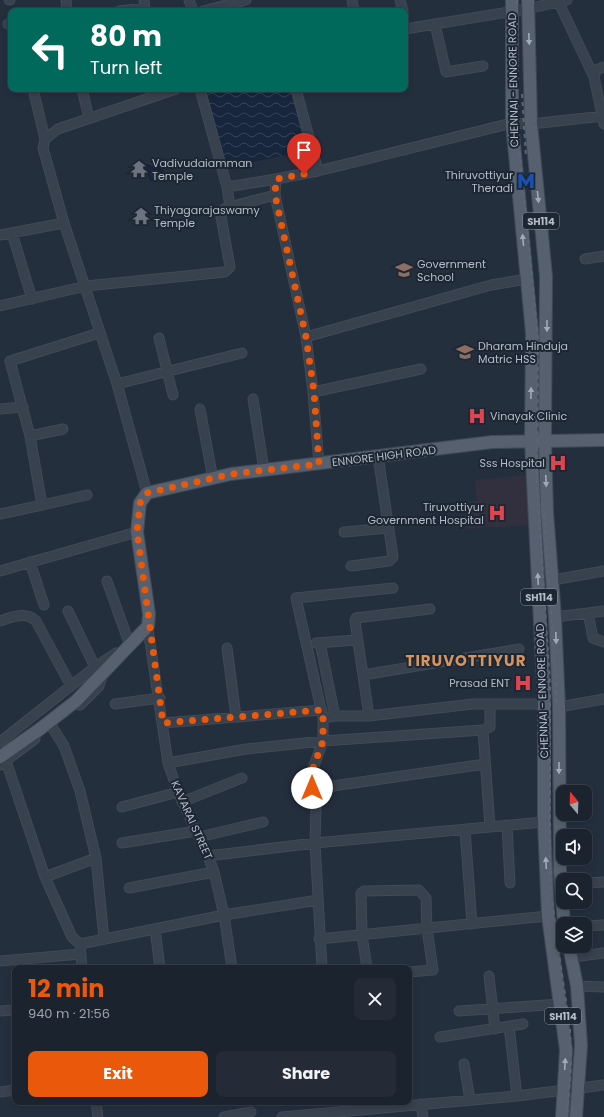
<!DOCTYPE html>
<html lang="en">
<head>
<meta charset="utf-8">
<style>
  :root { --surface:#1b232e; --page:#242b36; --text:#f1f3f6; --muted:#a0a4aa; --line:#39404a; --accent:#ea580c }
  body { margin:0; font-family:Poppins,sans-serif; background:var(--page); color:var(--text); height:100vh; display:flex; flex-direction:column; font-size:15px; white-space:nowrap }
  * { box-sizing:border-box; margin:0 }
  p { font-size:13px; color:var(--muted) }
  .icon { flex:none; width:22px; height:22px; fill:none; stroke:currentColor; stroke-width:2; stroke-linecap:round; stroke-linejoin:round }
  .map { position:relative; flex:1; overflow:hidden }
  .details { position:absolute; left:12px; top:965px; width:400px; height:140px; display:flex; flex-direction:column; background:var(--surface); border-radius:8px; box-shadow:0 2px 6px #0003,0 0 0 1px var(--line) }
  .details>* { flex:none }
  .hud { position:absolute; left:8px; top:8px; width:400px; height:84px; border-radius:8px; box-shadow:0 2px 6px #0003,0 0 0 1px var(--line); background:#00695c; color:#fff; overflow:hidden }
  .needle { width:26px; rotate:341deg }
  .buttons { position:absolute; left:556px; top:785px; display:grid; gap:8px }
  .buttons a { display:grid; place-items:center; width:36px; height:36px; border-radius:8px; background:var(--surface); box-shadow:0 2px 6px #0003,0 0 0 1px var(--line); font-size:20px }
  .pin { position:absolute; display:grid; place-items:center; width:34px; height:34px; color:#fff; margin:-41px -17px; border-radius:50% 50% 50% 0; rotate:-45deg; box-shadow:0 0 4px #0007 }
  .pin .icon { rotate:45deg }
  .me { position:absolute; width:44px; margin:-22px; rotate:0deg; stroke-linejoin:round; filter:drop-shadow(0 0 3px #0008) }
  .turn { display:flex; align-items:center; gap:14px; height:84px; padding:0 16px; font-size:18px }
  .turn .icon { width:52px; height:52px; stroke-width:2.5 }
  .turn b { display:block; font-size:28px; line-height:34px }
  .round { display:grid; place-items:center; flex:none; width:42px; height:42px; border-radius:8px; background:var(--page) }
  .summary { display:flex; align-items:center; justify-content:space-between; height:68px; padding:0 16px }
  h1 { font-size:24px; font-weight:700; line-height:30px; color:var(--accent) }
  .button { display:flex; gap:8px; margin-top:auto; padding:8px 16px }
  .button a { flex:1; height:46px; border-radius:8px; background:var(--accent); color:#fff; font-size:16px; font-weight:700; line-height:46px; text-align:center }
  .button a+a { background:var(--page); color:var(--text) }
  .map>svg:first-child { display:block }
  .medical { fill:#32303f }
  .water { fill:url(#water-waves) }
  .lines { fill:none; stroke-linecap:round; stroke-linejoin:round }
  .minor-casing { stroke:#414a57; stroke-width:11 }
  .major-casing { stroke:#414a57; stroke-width:14 }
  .minor { stroke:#38414e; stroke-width:9 }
  .major { stroke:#56606e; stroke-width:12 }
  .rail { stroke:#5a6575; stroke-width:2; stroke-dasharray:4 4; stroke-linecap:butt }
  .oneway { fill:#a1aab7 }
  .route { stroke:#ea580c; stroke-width:7; stroke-dasharray:0 12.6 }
  .labels { text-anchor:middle; stroke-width:4; stroke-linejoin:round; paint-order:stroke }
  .shield { fill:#1d2633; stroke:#878f9c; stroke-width:1 }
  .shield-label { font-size:10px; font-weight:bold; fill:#b4bcc9 }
  .street-label { font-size:11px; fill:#b4bcc9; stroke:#1d2633 }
  .poi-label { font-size:11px; fill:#b4bcc9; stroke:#1d2633; text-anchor:start }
  .district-label { font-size:15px; font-weight:bold; letter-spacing:1px; fill:#d59563; stroke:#1d2633 }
</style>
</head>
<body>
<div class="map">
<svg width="604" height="1117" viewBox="0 0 604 1117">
  <defs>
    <pattern id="water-waves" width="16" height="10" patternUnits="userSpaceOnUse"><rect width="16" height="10" fill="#17263c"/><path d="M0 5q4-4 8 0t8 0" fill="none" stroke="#364457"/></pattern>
  </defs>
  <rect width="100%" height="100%" fill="#242f3e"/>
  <path class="medical" d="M526,475L530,525L467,529L465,502L477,501L475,480Z"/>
  <path class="water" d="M205,89H291L308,151L227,167Z
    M160,160L166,176L150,182L144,165Z
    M140,1102H168L141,1107Z"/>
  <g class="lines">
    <g class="minor-casing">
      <path id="minor" d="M9,0H10
        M66,0L67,11
        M189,0L193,11
        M352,0L354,11
        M400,0L403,11
        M559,3L594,77
        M119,11L145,8L144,0
        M203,11L246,0
        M8,24L11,23
        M435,24L446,72L483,66
        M405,29L527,9L567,0
        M604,67L596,70L594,77L604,124
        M33,89L45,139
        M82,89L89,118
        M200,89L227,187L276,179
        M296,89L318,171
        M227,187L230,207
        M275,195L306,337L313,392L319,464
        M12,233L32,299
        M0,235L64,223
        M585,259L604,256
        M0,306L86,286L225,272L230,267L221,217L222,211L226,208L275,195L276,179L318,171L512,123L531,124L604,116
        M306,337L491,285L527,279
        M159,338L173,395
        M117,384L242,353
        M313,392L421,369
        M253,399L264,470
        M0,409L23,407
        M200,409L213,479
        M30,436L63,429
        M147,493L117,384L64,223L43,148L45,139L58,129L176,89
        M42,505L87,495
        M0,514L42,505L30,436L10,361L99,333
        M344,532L389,528
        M30,562L44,605
        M351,566L389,561L393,557L378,456
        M0,571L137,532
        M553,580L604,571
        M107,581L128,640
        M393,588L296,598L323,718L335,716H369L473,704H544
        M68,611L95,667
        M588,613L593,638L604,642
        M555,617L604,611
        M0,621C12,617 26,611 36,621L71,686
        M147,622L168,763L178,792L208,856L214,872L224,915L232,968
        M316,643L357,640
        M320,643L335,716
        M227,648L236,717
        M363,675L519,649
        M115,704L160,698
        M490,704V727L483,730L490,827
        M80,705L99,686L103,673
        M559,707L604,699
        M369,716L355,621L356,618L430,609
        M163,723L322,710
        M52,727L64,746L80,791L96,858L104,939
        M0,742L95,667L116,653
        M6,761L45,877L72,937L80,944L82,968
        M168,763L246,749L323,741L483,730
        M0,765L35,739
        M312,789L485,764
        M182,802L242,778
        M122,807L178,792
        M507,825L510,883
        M465,830L472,924
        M199,837L263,822
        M122,843L196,831
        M208,856L315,843L544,822
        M45,877L96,858
        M585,883L604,882
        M129,888L214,872
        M585,926L604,925
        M155,929L160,968
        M319,939L548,916
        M80,944L224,915L318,900
        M572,957L604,953
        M0,961L81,954
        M322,968L315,843L316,808L312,771L323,741V718
        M367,968L362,935L361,893L364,891L419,890L426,898L427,929L433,970L409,972
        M489,976L495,1029
        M577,986L604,987
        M0,1011L15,1010
        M459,1011L561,1004
        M509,1026L517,1096
        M440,1037L523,1024
        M464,1064L470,1100
        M0,1092L15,1090
        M96,1102L98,1117
        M421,1104L423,1117
        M224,1117L251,1112
        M282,1117L517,1096L604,1085"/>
    </g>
    <g class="major-casing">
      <path id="major" d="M512,0V123L532,333L531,441L544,704V822L548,916L566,1050L562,1117
        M528,0L531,124L546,276L545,442L547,512L555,617L559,707L560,871L564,924
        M0,757L40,729L76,701L148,626L149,614L137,532L140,503L147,493L231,474L492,442L604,440
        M569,946L577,986L581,1045L576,1117"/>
    </g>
    <use href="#minor" class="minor"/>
    <use href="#major" class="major"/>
    <path class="rail" d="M517,0L515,47L516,114L538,338L537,482L550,685V878L556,933L570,1029L571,1066L567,1117
      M522,94L526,156
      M544,515L556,684V706"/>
  </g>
  <defs><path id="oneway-solid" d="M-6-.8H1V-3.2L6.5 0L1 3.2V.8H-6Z"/></defs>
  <g class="oneway">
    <use href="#oneway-solid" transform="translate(529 39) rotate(88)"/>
    <use href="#oneway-solid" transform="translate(538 197) rotate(84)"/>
    <use href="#oneway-solid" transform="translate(523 240) rotate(-95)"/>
    <use href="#oneway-solid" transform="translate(547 326) rotate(90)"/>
    <use href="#oneway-solid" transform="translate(531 393) rotate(-89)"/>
    <use href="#oneway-solid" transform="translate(546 481) rotate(88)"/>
    <use href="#oneway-solid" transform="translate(538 579) rotate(-93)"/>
    <use href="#oneway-solid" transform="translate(556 638) rotate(88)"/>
    <use href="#oneway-solid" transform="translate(559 768) rotate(90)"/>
    <use href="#oneway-solid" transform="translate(546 863) rotate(-93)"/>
    <use href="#oneway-solid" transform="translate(565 1064) rotate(-87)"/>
  </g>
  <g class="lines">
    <path class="route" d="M304,174L276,179L275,195L306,337L314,392L319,464L231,474L147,493L140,503L137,532L163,723L322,710L323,718V741L312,771V788"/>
  </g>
  <defs>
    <g id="temple-bare" transform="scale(1.38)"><path d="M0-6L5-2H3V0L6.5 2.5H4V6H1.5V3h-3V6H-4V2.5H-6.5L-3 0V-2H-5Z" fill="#6b7280" stroke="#1d2633" stroke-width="2.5" paint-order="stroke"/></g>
    <g id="metro-bare" transform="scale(1.38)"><path d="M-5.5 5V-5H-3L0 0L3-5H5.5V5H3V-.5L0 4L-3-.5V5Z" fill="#1a4fb4" stroke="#1d2633" stroke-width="2.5" paint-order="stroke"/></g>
    <g id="school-bare" transform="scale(1.38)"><path d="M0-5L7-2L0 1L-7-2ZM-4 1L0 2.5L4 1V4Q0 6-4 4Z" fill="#8d6e63" stroke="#1d2633" stroke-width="2.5" paint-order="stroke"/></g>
    <g id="hospital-bare" transform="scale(1.38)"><path d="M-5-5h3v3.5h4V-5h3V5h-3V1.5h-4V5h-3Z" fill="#e0444e" stroke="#1d2633" stroke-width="2.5" paint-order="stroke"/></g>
  </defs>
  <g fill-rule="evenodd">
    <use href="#temple-bare" x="139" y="169"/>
    <use href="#metro-bare" x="526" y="181"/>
    <use href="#temple-bare" x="141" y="216"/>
    <use href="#school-bare" x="404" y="270"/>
    <use href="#school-bare" x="465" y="352"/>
    <use href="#hospital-bare" x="477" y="416"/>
    <use href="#hospital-bare" x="558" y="463"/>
    <use href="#hospital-bare" x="497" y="513"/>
    <use href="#hospital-bare" x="523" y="683"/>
  </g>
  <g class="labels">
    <g class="shield">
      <rect x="523" y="213" width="36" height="16" rx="3"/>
      <rect x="521" y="589" width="36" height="16" rx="3"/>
      <rect x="545" y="1008" width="36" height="16" rx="3"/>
    </g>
    <g class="shield-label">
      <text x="541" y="225">SH114</text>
      <text x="539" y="601">SH114</text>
      <text x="563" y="1020">SH114</text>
    </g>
    <g class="street-label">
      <text transform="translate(513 80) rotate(-91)" y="4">CHENNAI - ENNORE ROAD</text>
      <text transform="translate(384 456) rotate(-7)" y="4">ENNORE HIGH ROAD</text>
      <text transform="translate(542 691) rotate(-92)" y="4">CHENNAI - ENNORE ROAD</text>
      <text transform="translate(192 820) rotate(66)" y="4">KAVARAI STREET</text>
    </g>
    <g class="poi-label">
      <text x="152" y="167">Vadivudaiamman<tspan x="152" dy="13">Temple</tspan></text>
      <text x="513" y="179" text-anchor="end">Thiruvottiyur<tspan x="513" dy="13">Theradi</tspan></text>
      <text x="154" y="214">Thiyagarajaswamy<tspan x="154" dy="13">Temple</tspan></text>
      <text x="417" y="268">Government<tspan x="417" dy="13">School</tspan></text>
      <text x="478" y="350">Dharam Hinduja<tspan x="478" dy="13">Matric HSS</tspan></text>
      <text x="490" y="420">Vinayak Clinic</text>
      <text x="545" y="467" text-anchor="end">Sss Hospital</text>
      <text x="484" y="511" text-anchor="end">Tiruvottiyur<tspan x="484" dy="13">Government Hospital</tspan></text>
      <text x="510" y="687" text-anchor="end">Prasad ENT</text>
    </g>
    <g class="district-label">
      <text x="466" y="666">TIRUVOTTIYUR</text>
    </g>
  </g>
</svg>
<div class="buttons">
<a><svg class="needle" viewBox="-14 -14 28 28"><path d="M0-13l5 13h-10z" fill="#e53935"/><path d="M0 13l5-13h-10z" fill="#a0a4aa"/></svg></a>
<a><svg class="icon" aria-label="sound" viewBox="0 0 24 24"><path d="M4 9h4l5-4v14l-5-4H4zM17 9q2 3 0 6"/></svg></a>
<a><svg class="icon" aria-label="search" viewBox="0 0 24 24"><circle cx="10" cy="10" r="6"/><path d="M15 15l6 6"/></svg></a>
<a><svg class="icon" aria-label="layers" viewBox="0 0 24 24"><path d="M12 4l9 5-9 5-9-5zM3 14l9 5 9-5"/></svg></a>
</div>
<div class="pin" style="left:304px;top:174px;background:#d93025"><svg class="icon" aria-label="arrive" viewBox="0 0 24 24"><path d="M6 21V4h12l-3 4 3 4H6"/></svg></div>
<svg class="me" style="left:312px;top:788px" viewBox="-20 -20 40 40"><circle r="19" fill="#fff"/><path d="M0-13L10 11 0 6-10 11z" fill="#ea580c"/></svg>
<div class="hud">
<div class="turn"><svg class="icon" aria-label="left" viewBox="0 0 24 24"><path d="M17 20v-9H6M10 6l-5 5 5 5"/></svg><div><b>80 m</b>Turn left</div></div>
</div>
<section class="details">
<div class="summary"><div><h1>12 min</h1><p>940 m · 21:56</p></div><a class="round"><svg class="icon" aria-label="close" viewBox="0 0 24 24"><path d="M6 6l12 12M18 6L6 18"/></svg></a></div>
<div class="button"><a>Exit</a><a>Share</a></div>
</section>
</div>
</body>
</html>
